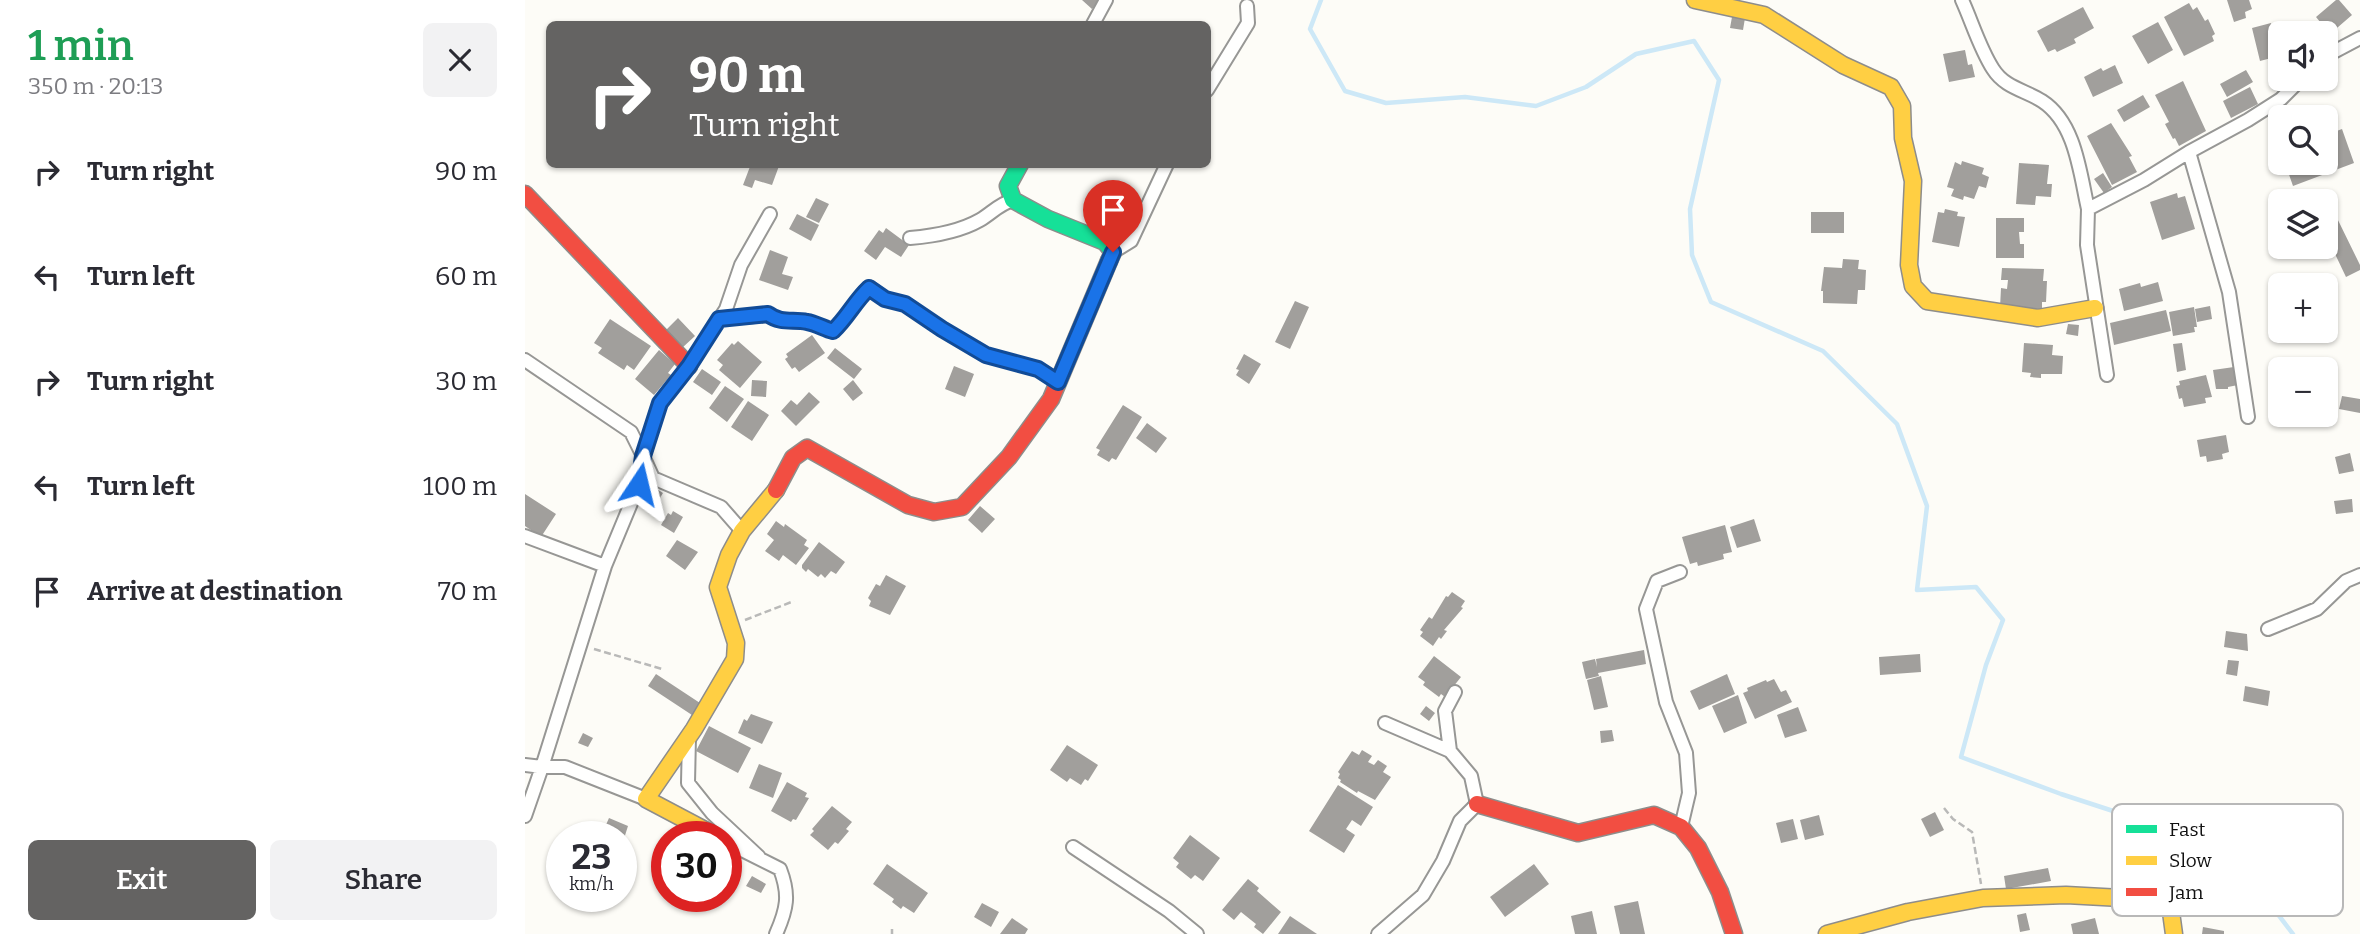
<!DOCTYPE html>
<html lang="en">
<head>
<meta charset="utf-8">
<style>
  :root { --surface:#fff; --page:#f2f2f3; --text:#2b2b33; --muted:#7c7c81; --accent:#646362 }
  body { margin:0; font-family:Bitter,serif; background:var(--page); color:var(--text); height:100vh; display:flex; flex-direction:column; font-size:26px; white-space:nowrap }
  * { box-sizing:border-box; margin:0 }
  p { font-size:23px; color:var(--muted) }
  .icon { flex:none; width:38px; height:38px; fill:none; stroke:currentColor; stroke-width:2; stroke-linecap:round; stroke-linejoin:round }
  .map { position:relative; flex:1; overflow:hidden }
  .panel { display:flex; flex-direction:column; background:var(--surface); width:525px }
  .panel>* { flex:none }
  .banner { position:absolute; left:21px; top:21px; width:665px; height:147px; border-radius:10px; box-shadow:0 2px 5px #0004; background:#646362; color:#fff; overflow:hidden }
  .fabs { position:absolute; left:1743px; top:21px; display:grid; gap:14px }
  .fabs a { display:grid; place-items:center; width:70px; height:70px; border-radius:10px; background:var(--surface); box-shadow:0 2px 5px #0004; font-size:35px }
  .speed { position:absolute; left:21px; top:821px; display:flex; gap:14px; font-size:35px; font-weight:700; text-align:center }
  .speed>* { display:grid; place-content:center; width:91px; height:91px; border-radius:50%; background:var(--surface); box-shadow:0 2px 5px #0004; line-height:1 }
  .speed small { font-size:18px; font-weight:400 }
  .speed .limit { border:10px solid #d22; background:#fff; color:#111 }
  .pin { position:absolute; display:grid; place-items:center; width:60px; height:60px; color:#fff; margin:-72px -30px; border-radius:50% 50% 50% 0; rotate:-45deg; box-shadow:0 0 7px #0007 }
  .pin .icon { rotate:45deg }
  .me { position:absolute; width:77px; margin:-38px; rotate:10deg; stroke-linejoin:round; filter:drop-shadow(0 0 5px #0008) }
  .turn { display:flex; align-items:center; gap:24px; height:147px; padding:0 28px; font-size:32px }
  .turn .icon { width:91px; height:91px; stroke-width:2.5 }
  .turn b { display:block; font-size:49px; line-height:60px }
  .round { display:grid; place-items:center; flex:none; width:74px; height:74px; border-radius:10px; background:var(--page) }
  .head { display:flex; align-items:center; justify-content:space-between; height:119px; padding:0 28px }
  h1 { font-size:42px; font-weight:600; line-height:52px; color:#1e9e55 }
  .button { display:flex; gap:14px; margin-top:auto; padding:14px 28px }
  .button a { flex:1; height:80px; border-radius:10px; background:var(--accent); color:#fff; font-size:28px; font-weight:600; line-height:80px; text-align:center }
  .button a+a { background:var(--page); color:var(--text) }
  ul { padding:0; list-style:none }
  li { display:flex; align-items:center; gap:21px; height:105px; padding:0 28px }
  li div { flex:1 }
  li b { display:block; font-size:26px }
  li em { font-style:normal }
  main { display:flex; flex:1; min-height:0 }
  .map>svg:first-child { display:block }
  .lines { fill:none; stroke-linecap:round; stroke-linejoin:round }
  .stream { stroke:#cde8f7; stroke-width:4.5 }
  .building { fill:#a19f9c }
  .street-casing { stroke:#979795; stroke-width:16 }
  .fast-casing { stroke:#8e8d8b; stroke-width:19 }
  .slow-casing { stroke:#8e8d8b; stroke-width:19 }
  .jam-casing { stroke:#8e8d8b; stroke-width:19 }
  .path { stroke:#b9b9b8; stroke-width:2.5; stroke-dasharray:7 3.5; stroke-linecap:butt }
  .street { stroke:#fffffe; stroke-width:12 }
  .fast { stroke:#16e098; stroke-width:16 }
  .slow { stroke:#ffcf43; stroke-width:16 }
  .jam { stroke:#f24e42; stroke-width:16 }
  .route-casing { stroke:#114b97; stroke-width:18 }
  .route { stroke:#1a73e8; stroke-width:12 }
  .key { fill:#fff; stroke:#b8b8b8; stroke-width:2 }
  .key-label { font-size:19px; fill:#111 }
</style>
</head>
<body>
<main>
<section class="panel">
<div class="head"><div><h1>1 min</h1><p>350 m · 20:13</p></div><a class="round"><svg class="icon" aria-label="close" viewBox="0 0 24 24"><path d="M6 6l12 12M18 6L6 18"/></svg></a></div>
<ul>
<li><svg class="icon" aria-label="right" viewBox="0 0 24 24"><path d="M7 20v-9h11M14 6l5 5-5 5"/></svg><div><b>Turn right</b></div><em>90 m</em></li>
<li><svg class="icon" aria-label="left" viewBox="0 0 24 24"><path d="M17 20v-9H6M10 6l-5 5 5 5"/></svg><div><b>Turn left</b></div><em>60 m</em></li>
<li><svg class="icon" aria-label="right" viewBox="0 0 24 24"><path d="M7 20v-9h11M14 6l5 5-5 5"/></svg><div><b>Turn right</b></div><em>30 m</em></li>
<li><svg class="icon" aria-label="left" viewBox="0 0 24 24"><path d="M17 20v-9H6M10 6l-5 5 5 5"/></svg><div><b>Turn left</b></div><em>100 m</em></li>
<li><svg class="icon" aria-label="arrive" viewBox="0 0 24 24"><path d="M6 21V4h12l-3 4 3 4H6"/></svg><div><b>Arrive at destination</b></div><em>70 m</em></li>
</ul>
<div class="button"><a>Exit</a><a>Share</a></div>
</section>
<div class="map">
<svg width="1835" height="934" viewBox="0 0 1835 934">
  <rect width="100%" height="100%" fill="#fdfcf7"/>
  <g class="lines">
    <path class="stream" d="M796,0L785,29L820,91L861,103L940,97L1011,106L1061,87L1111,54L1169,41L1194,80L1165,209L1167,255L1186,302L1298,351L1372,424L1402,506L1392,590L1451,587L1478,620L1461,665L1436,757L1536,794L1631,825L1713,862L1768,934"/>
  </g>
  <path class="building" d="M557,0H575L567,9Z
    M1702,0H1724L1727,9L1720,12L1721,18L1709,22Z
    M1811,0H1814L1827,15L1805,34L1791,17Z
    M1664,3L1668,10L1672,7L1680,21L1683,19L1690,34L1687,36L1689,41L1659,56L1639,17Z
    M1558,7L1569,28L1549,39L1551,43L1532,52L1530,49L1523,52L1512,31Z
    M1207,17L1220,18L1218,30L1205,28Z
    M1633,22L1648,50L1623,64L1607,36Z
    M1746,23L1754,56L1735,61L1727,28Z
    M1440,50L1443,65L1447,64L1450,77L1424,82L1418,54Z
    M1590,65L1598,83L1568,97L1559,77L1576,68L1578,71Z
    M1721,70L1728,82L1702,97L1695,84Z
    M1658,81L1681,131L1654,146L1650,138L1648,139L1640,124L1644,122L1630,95Z
    M1725,87L1733,104L1706,118L1698,101Z
    M1618,95L1625,107L1599,122L1592,110Z
    M1586,123L1607,156L1604,157L1612,172L1587,185L1562,136Z
    M1817,129L1829,163L1768,186L1760,163H1801V135Z
    M1437,161L1459,168L1457,174L1464,177L1461,188L1454,186L1449,199L1439,196L1438,200L1426,196L1429,189L1422,187L1430,162L1436,165Z
    M1494,163L1524,165L1522,184H1527L1526,197L1511,196L1510,205L1491,204Z
    M226,164L254,166L247,185L230,180L227,188L218,185Z
    M1578,173L1587,187L1579,193L1569,179Z
    M1652,193L1653,198L1660,196L1670,229L1637,240L1625,202Z
    M291,198L304,204L294,223L281,217Z
    M1420,209L1433,212L1432,216L1440,217L1434,247L1407,242L1413,212L1419,213Z
    M1286,212H1319V233H1286Z
    M272,214L294,225L286,241L264,229Z
    M1810,214L1835,265V270L1821,277L1801,235V219Z
    M1471,218H1499V232H1494L1495,244H1499V258H1471Z
    M361,228L384,245L376,257L360,247L351,260L339,251L354,230L358,233Z
    M245,250L263,257L257,274L268,277L263,290L234,280Z
    M1318,259L1334,260L1333,269L1341,270L1340,290H1333L1332,304L1298,303V291H1296L1299,267L1317,268Z
    M1477,268L1519,269L1518,281H1522L1521,302H1517V309L1475,308L1476,288L1482,289L1483,280H1476Z
    M1633,282L1638,301L1599,311L1594,289L1615,283L1616,287Z
    M770,301L784,307L765,349L750,342Z
    M1685,306L1687,319L1672,322L1670,309Z
    M1669,307L1672,327H1669L1670,332L1648,336L1644,312Z
    M1641,310L1646,331L1589,345L1585,323Z
    M153,318L170,336L157,348L140,331Z
    M85,319L126,346L109,370L102,365L99,370L73,353L77,348L69,343Z
    M1543,324L1554,325L1553,336L1541,334Z
    M287,335L300,353L274,372L270,367L267,369L260,359L263,357L261,354Z
    M213,341L237,362L215,388L194,370L198,365L192,360L207,343L209,345Z
    M1499,343L1528,345L1527,355L1538,356L1537,374H1516V378L1505,377L1506,373L1497,372Z
    M1657,343L1661,370L1652,372L1648,344Z
    M310,348L337,369L329,379L302,358Z
    M134,350L150,364L143,373L146,375L129,395L110,379Z
    M719,354L736,364L724,384L711,375L714,370L711,369Z
    M429,366L449,374L440,397L420,389Z
    M1709,367L1713,385L1703,387V389H1691L1688,370Z
    M177,369L196,382L187,395L168,382Z
    M1681,375L1687,397L1680,398L1681,403L1659,407L1657,398L1654,399L1651,386L1655,385L1654,381Z
    M227,380L242,381L241,397L226,396Z
    M328,380L338,393L328,401L318,389Z
    M1802,381L1812,393L1801,402V382Z
    M200,386L219,399L202,422L184,408Z
    M284,392L295,402L271,426L256,411L266,400L272,405Z
    M1817,396L1835,399V413L1814,409Z
    M223,401L244,415L227,441L206,427Z
    M598,405L617,417L591,460L587,458L584,462L572,455L575,450L571,448Z
    M622,423L642,438L631,453L611,438Z
    M1701,435L1704,452L1697,454L1698,459L1682,462L1681,456L1675,457L1672,440Z
    M1825,453L1829,471L1814,474L1810,457Z
    M129,487L138,493L130,506L120,500Z
    M0,494L31,514L16,537L0,526Z
    M1827,499L1828,512L1811,514L1809,501Z
    M455,506L470,519L457,533L443,520Z
    M148,511L158,517L149,533L136,525L143,513L146,515Z
    M1229,519L1236,541L1212,548L1205,527Z
    M251,521L259,527L260,524L282,540L279,545L284,548L271,565L258,555L254,561L240,551L249,540L242,534Z
    M1200,525L1207,552L1198,554L1199,559L1173,566L1172,562L1165,564L1157,537Z
    M152,540L173,552L160,570L141,556Z
    M294,542L320,562L311,574L306,571L300,578L296,574L293,577L283,569L281,572L277,568V565Z
    M361,575L381,586L365,615L344,606L346,601L343,598L351,584L355,586Z
    M927,592L940,601L936,607L938,608L919,630L922,631L916,639L914,637L908,646L895,636L898,632L895,630L904,617L907,619L921,596L923,597Z
    M1701,631L1722,634L1723,651L1699,647Z
    M1119,650L1121,664L1073,673L1074,676L1061,679L1057,662L1070,659L1072,667L1071,659Z
    M1395,654L1396,672L1355,675L1354,657Z
    M909,656L936,677L920,697L916,694L914,697L898,685L900,682L893,677Z
    M1703,660L1714,661L1712,676L1701,674Z
    M131,674L175,703L167,715L123,686Z
    M1202,674L1210,694L1174,710L1165,691Z
    M1076,676L1083,707L1069,710L1062,680Z
    M1249,679L1256,692L1261,690L1267,702L1230,719L1218,693L1223,691L1222,688L1241,680L1242,682Z
    M1720,686L1745,691L1743,706L1718,701Z
    M1213,695L1222,723L1199,733L1187,706Z
    M901,706L910,713L904,721L895,714Z
    M1273,707L1282,731L1260,738L1252,715Z
    M226,714L248,722L237,744L213,733L219,719L222,721Z
    M184,726L226,748L213,773L171,751Z
    M1087,730L1089,741L1076,743L1075,731Z
    M58,733L68,738L63,747L53,743Z
    M542,745L573,765L563,781L560,779L556,785L545,778L542,782L525,770Z
    M837,750L847,756L843,762L849,765L853,760L862,766L858,772L866,777L850,800L833,791L832,793L815,782L816,780L813,778L815,774L813,772L827,751L834,755Z
    M234,764L257,773L248,798L224,788Z
    M262,782L282,793L280,797L284,798L271,820L268,819L266,822L246,811Z
    M813,785L848,807L836,826L827,820L821,829L830,835L819,853L784,831Z
    M307,806L327,822L321,829L324,831L313,844L310,842L303,850L285,835L289,831L287,829Z
    M1410,812L1419,830L1405,837L1396,819Z
    M1294,815L1299,835L1280,840L1275,820Z
    M84,818L103,826L96,848V836H76Z
    M1268,819L1273,839L1256,843L1251,823Z
    M665,835L695,858L678,881L670,875L666,879L651,867L654,863L648,858Z
    M362,864L403,893L389,913L378,906L376,909L367,902L369,899L348,884Z
    M1009,864L1024,884L980,917L965,897Z
    M1523,868L1526,881L1481,889L1479,876Z
    M227,876L241,884L236,893L221,886Z
    M723,879L734,888L732,891L756,912L738,934L729,927L731,924L716,912L709,920L697,910Z
    M1113,901L1120,934H1095L1089,906Z
    M457,903L474,912L466,927L449,917Z
    M1067,911L1072,934H1050L1046,916Z
    M1501,913L1505,930L1495,932L1492,915Z
    M765,916L792,934H753Z
    M487,918L503,929L500,934H475Z
    M1570,918L1574,934H1548L1546,924Z
    M1678,927L1699,931V934H1677Z"/>
  <g class="lines">
    <g class="street-casing">
      <path id="street" d="M1437,0C1447,22 1455,49 1468,69C1480,88 1500,90 1517,101C1551,123 1555,174 1563,209
        M568,24L581,0
        M1801,56L1835,38
        M682,90L723,23L722,6
        M1664,152L1704,292L1723,417
        M385,238C409,236 434,232 455,220C467,213 474,204 488,200
        M588,252L606,241L642,164
        M194,319L243,315C256,324 268,319 282,322C290,323 300,329 308,331C322,318 330,301 344,287L360,299L381,304L417,329L461,355L513,369L533,382
        M0,360L106,432L118,456L114,484L80,566L17,767L0,765
        M1582,375L1562,245L1563,209L1619,180L1664,152L1723,120L1756,99L1776,79
        M217,531L196,507L128,478L118,456L135,403L164,366L201,309L216,265L245,214
        M0,536L80,566
        M1155,572L1132,581L1121,609L1141,702L1161,753L1164,793L1156,827
        M1743,629L1792,609L1821,581L1835,575
        M164,737L163,783L187,813L234,857
        M925,751L920,711L930,692
        M0,816L17,767H40L121,799
        M201,842L255,869C265,895 262,909 251,934
        M548,847L644,911L672,934
        M853,934L898,895L918,861L935,821L952,804L946,776L925,751L860,723"/>
    </g>
    <g class="fast-casing">
      <path id="fast" d="M495,164L483,186L488,200L523,219L580,242L588,252L584,261"/>
    </g>
    <g class="slow-casing">
      <path id="slow" d="M1170,0L1239,15L1318,65L1366,87L1377,106L1378,138L1388,181L1384,265L1388,286L1402,301L1513,318L1570,308
        M191,836L121,799L169,729L210,659L211,643L193,587L204,555L217,531L251,490
        M1302,934L1383,912L1458,898L1541,895L1633,900L1646,912L1649,934"/>
    </g>
    <g class="jam-casing">
      <path id="jam" d="M0,194L164,366
        M251,490L268,458L282,448L383,505L409,512L437,507L484,457L526,399L584,261
        M952,804L1053,833L1129,815L1156,827L1173,848L1195,892L1209,934"/>
    </g>
    <path class="path" d="M220,620L269,601
      M69,649L137,669
      M1419,808L1428,819L1447,832L1456,884
      M367,929V934"/>
    <use href="#street" class="street"/>
    <use href="#fast" class="fast"/>
    <use href="#slow" class="slow"/>
    <use href="#jam" class="jam"/>
  </g>
  <g class="lines">
    <g class="route-casing">
      <path id="route" d="M114,484L118,456L135,403L164,366L194,319L243,314C256,324 268,319 282,322C290,323 300,329 308,331C322,318 330,301 344,288L360,299L380,304L417,329L461,355L513,369L533,382L588,252"/>
    </g>
    <use href="#route" class="route"/>
  </g>
  <rect x="1587" y="804" width="231" height="112" rx="10" class="key"/>
  <rect x="1601" y="825" width="31" height="8" fill="#16e098"/>
  <rect x="1601" y="856" width="31" height="9" fill="#ffcf43"/>
  <rect x="1601" y="888" width="31" height="8" fill="#f24e42"/>
  <g class="key-label">
    <text x="1644" y="836">Fast</text>
    <text x="1644" y="867">Slow</text>
    <text x="1644" y="899">Jam</text>
  </g>
</svg>
<div class="fabs">
<a><svg class="icon" aria-label="sound" viewBox="0 0 24 24"><path d="M4 9h4l5-4v14l-5-4H4zM17 9q2 3 0 6"/></svg></a>
<a><svg class="icon" aria-label="search" viewBox="0 0 24 24"><circle cx="10" cy="10" r="6"/><path d="M15 15l6 6"/></svg></a>
<a><svg class="icon" aria-label="layers" viewBox="0 0 24 24"><path d="M12 4l9 5-9 5-9-5zM3 14l9 5 9-5"/></svg></a>
<a>+</a>
<a>−</a>
</div>
<div class="speed"><div>23<small>km/h</small></div><div class="limit">30</div></div>
<div class="pin" style="left:588px;top:252px;background:#d93025"><svg class="icon" aria-label="arrive" viewBox="0 0 24 24"><path d="M6 21V4h12l-3 4 3 4H6"/></svg></div>
<svg class="me" style="left:114px;top:484px" viewBox="-20 -20 40 40"><path d="M0-17L14 15 0 8-14 15z" fill="#1a73e8" stroke="#fff" stroke-width="4"/></svg>
<div class="banner">
<div class="turn"><svg class="icon" aria-label="right" viewBox="0 0 24 24"><path d="M7 20v-9h11M14 6l5 5-5 5"/></svg><div><b>90 m</b>Turn right</div></div>
</div>
</div>
</main>
</body>
</html>
